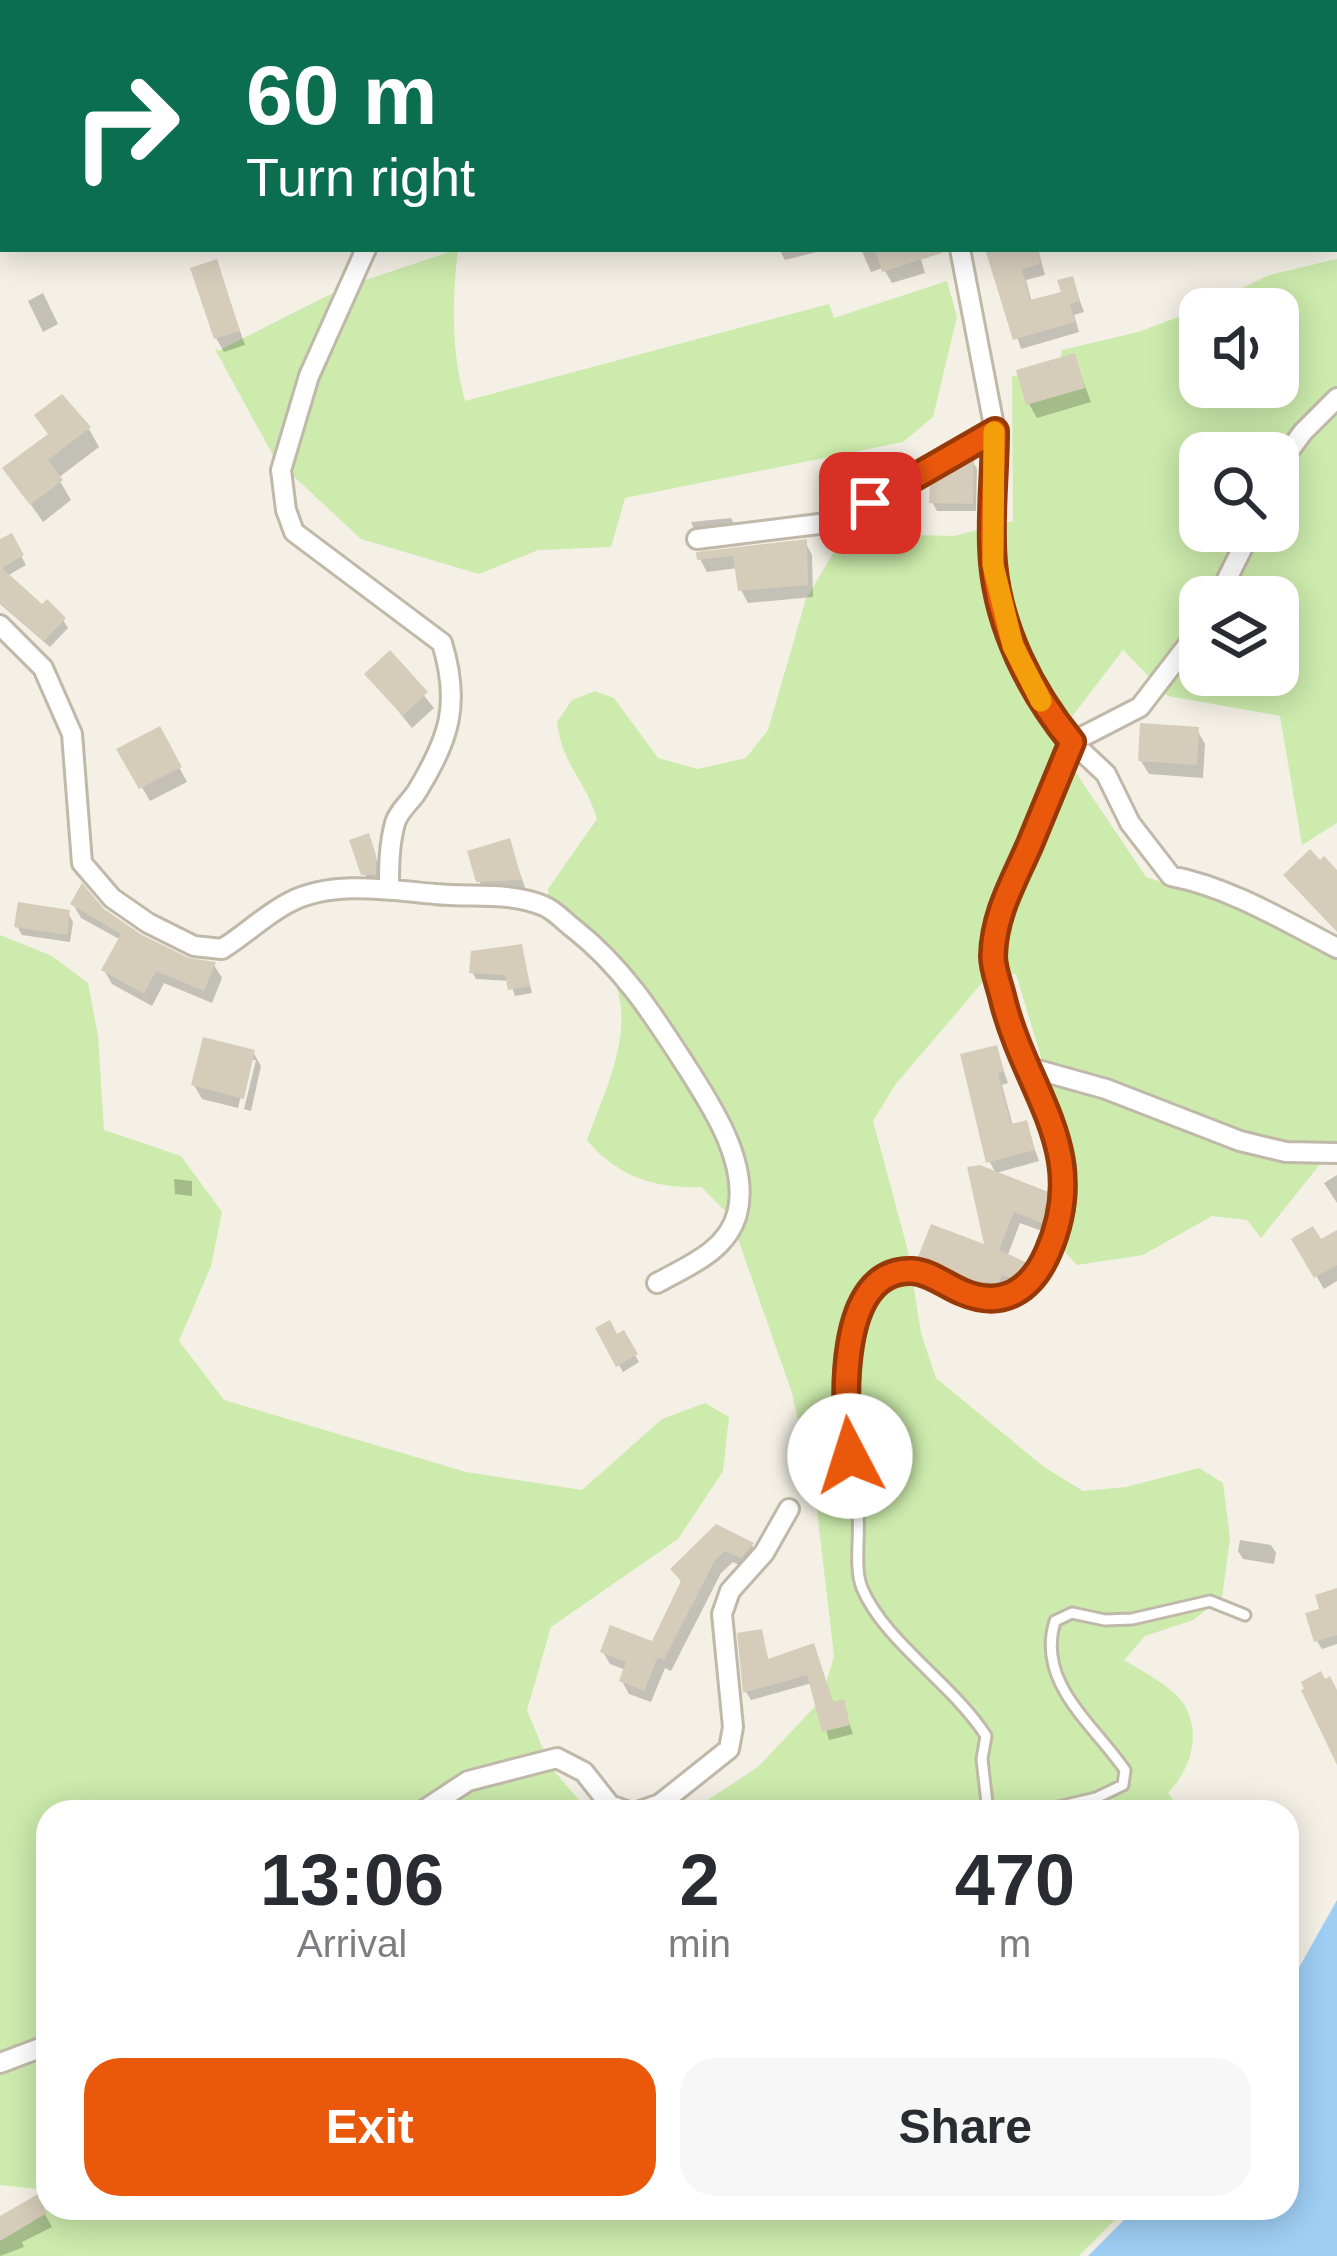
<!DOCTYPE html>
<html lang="en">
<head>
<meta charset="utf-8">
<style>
  :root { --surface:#fff; --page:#f7f7f7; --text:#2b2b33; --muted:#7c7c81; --accent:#ea580c }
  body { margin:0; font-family:Helvetica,sans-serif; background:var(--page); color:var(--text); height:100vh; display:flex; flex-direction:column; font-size:45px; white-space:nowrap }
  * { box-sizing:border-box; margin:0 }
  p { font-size:39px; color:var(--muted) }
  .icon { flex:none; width:66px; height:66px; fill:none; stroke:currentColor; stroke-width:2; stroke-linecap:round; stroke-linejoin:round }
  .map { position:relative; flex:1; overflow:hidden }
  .panel { position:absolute; left:36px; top:1800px; width:1263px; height:420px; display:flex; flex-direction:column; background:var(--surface); border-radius:36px; box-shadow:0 6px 30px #0003 }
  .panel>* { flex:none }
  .guide { position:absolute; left:0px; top:0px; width:1338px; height:252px; box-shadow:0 6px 30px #0003; background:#0b6e4f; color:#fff; overflow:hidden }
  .buttons { position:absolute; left:1179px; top:288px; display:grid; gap:24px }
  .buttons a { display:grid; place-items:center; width:120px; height:120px; border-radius:24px; background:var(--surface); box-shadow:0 6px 30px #0003; font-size:60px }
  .pin { position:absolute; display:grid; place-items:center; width:102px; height:102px; color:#fff; margin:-51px; border-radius:24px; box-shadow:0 6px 18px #0006 }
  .me { position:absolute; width:132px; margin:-66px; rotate:355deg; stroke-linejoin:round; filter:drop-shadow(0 0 9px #0008) }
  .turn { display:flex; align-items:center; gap:42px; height:252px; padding:0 48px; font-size:54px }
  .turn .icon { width:156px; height:156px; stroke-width:2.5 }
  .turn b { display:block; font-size:84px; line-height:102px }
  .eta { display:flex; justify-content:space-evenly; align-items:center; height:204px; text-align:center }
  .eta b { font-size:72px; font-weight:800; line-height:84px }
  .action { display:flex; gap:24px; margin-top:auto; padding:24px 48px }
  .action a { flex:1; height:138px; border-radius:36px; background:var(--accent); color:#fff; font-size:48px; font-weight:800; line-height:138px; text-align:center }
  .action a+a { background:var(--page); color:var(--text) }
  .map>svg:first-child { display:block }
  .green { fill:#ccebac; fill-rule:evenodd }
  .water { fill:#9ecef4 }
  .shadow { fill:#0003 }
  .building { fill:#d6ccba }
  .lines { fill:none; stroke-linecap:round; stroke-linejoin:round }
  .service-casing { stroke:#c0b8a8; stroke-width:15 }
  .minor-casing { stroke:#c0b8a8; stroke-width:24 }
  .service { stroke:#fff; stroke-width:9 }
  .minor { stroke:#fff; stroke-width:18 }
  .route-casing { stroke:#983908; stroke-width:30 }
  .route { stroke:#ea580c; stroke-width:21 }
  .slow { stroke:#f59e0b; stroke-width:21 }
</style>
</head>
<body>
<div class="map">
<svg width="1337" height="2256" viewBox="0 0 1337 2256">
  <rect width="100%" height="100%" fill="#f4f0e6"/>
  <path class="green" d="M458,249C452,301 451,350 465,401L829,304L834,318L947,281L957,317L933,417L903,442L625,498L611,547L538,550L479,574L361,539L275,459L216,351L215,347L218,351L345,287Z
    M1337,259V823L1302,845L1280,716L1168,696L1123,650L1054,740L1146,877L1337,943V1143L1261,1238L1247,1220L1212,1216L1143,1255L1077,1265L1054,1240L1069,1190L1063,1130L1016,974L987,977L895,1085L873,1121L908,1251L921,1333L936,1378L1044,1467L1083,1491L1126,1487L1199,1468L1223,1483L1230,1538L1222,1598L1193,1620L1145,1636L1124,1660C1143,1672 1173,1686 1185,1706C1202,1737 1189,1771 1168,1793L1182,1812H689L758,1767L821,1700L834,1656L816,1502L792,1393L730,1216L701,1187C656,1189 616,1176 587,1140C608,1082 646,1012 599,956C586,940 565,927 549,914L548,889L597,819C585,779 562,765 557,722L572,700L595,691L614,698L658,758L698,769L746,758L768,730L806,599L845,533L954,536L1013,521L1012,376L1059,368L1062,350L1138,332L1200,309V387H1278V309H1200L1269,275ZM1200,453H1278V531H1200ZM1200,597H1278V675H1200Z
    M0,935L52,956L88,983L98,1036L104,1130L181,1156L222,1212L211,1266L179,1341L224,1400L466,1472L582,1490L662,1419L705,1403L729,1417L723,1471L678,1539L551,1627L527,1710L550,1766L589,1812H48V2196L46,2190L0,2185Z
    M51,2208H1127L1079,2256H0V2236Z"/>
  <path class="water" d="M1337,1900V2256H1088L1136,2208H1287V1989Z"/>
  <path class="shadow" d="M79,0H403L404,3H80Z
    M732,0H853L854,3H733Z
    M923,0H961L962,3H924Z
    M3,149V214L0,209Z
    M779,249H828L785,260Z
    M861,249H918L925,273L892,283L883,268L871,272Z
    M989,249H1038L1045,275L1026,280L1032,303L1064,294L1072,279L1084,312L1074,315L1079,332L1021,349Z
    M216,263L245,345L224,352L216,338Z
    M43,293L58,324L43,332L28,301Z
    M1074,357L1091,402L1037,418L1029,404Z
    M89,429L99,447L58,478L71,500L43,522L6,469Z
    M973,462L977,469L976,511H937L932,502Z
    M731,518L737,529L697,536L691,522Z
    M11,537L26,565L7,576L42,609L63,620L68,628L50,647L0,604V543Z
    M805,542L812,555L813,597L748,603L741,590L738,568L707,572L700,559Z
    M390,654L434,708L412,728L368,674Z
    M159,730L187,782L150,801L120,750Z
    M1197,730L1205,744L1203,778L1149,774L1141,761Z
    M509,842L527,893L487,895L479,881Z
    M372,845L379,867V883L369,882L364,873Z
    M73,904L102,911L140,938L188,961L214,965L222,978L212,1003L164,983L152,1006L112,984L104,970L121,940L81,918Z
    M68,913L73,922L70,942L22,935L17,926Z
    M521,948L532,993L515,996L510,981L476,979L472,972Z
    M996,1049L1008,1083L1002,1085L1013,1126L1025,1123L1039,1161L996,1173L989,1161Z
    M253,1052L261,1066L251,1111L244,1109L256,1060H250L238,1108L202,1099L194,1085Z
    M971,1169L1049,1195L1056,1208L1050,1234L1020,1223L1007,1257L1028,1266L1035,1278L1024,1291L1008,1285L1004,1297L992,1292L990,1298L927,1274L919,1262L988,1249Z
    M1337,1175V1203L1324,1183Z
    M174,1179L192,1181V1196L175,1194Z
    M1337,1233V1281L1324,1289L1295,1240L1320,1243Z
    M599,1330L616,1338L623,1334L639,1362L623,1372Z
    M717,1528L752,1545L759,1558L749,1570L733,1562L721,1573L671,1671L665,1668L651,1702L629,1694L622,1681L626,1670L610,1664L603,1652L653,1645L683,1585L674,1570Z
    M1240,1540L1271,1545L1276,1553L1274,1564L1243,1559L1238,1551Z
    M1337,1591V1644L1322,1649L1317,1641L1323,1611Z
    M760,1632L769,1661L817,1655L834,1705L842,1703L853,1734L829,1740L812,1683L751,1700L746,1692Z
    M36,2198L52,2227L22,2242L24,2247L0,2256V2219Z"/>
  <path class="building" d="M875,249H941L942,253L882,272Z
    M985,249H1037L1041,264L1022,269L1030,300L1061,292L1057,280L1073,276L1080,301L1070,304L1075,322L1013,340Z
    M217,259L240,331L214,339L190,268Z
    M1075,353L1085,388L1026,405L1016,370Z
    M62,394L91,427L48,460L63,480L30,505L2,468L48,434L34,415Z
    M974,458L973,504L929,503L930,482Z
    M12,533L24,555L2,568L42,604L47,599L66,618L44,641L0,603V539Z
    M807,539L808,585L738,591L733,556L697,560L696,552Z
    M390,650L428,692L403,716L364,674Z
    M1140,723L1199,727L1197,765L1138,761Z
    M160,726L182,767L139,789L116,749Z
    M369,833L376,855V875H361L349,840Z
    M510,838L522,880L476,882L467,851Z
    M1310,849L1320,860L1324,856L1337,870V932L1283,875Z
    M82,883L104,909L142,935L189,958L216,962L204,991L156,971L144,994L101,970L121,934L70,904Z
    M18,902L70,910L67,935L14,927Z
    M522,944L530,986L508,990L505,975L469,973L471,951Z
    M203,1037L255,1050L244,1099L191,1085Z
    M997,1045L1004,1071L998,1073L1011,1124L1027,1120L1035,1150L986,1163L960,1054Z
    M980,1165L1051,1193L1044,1224L1014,1212L999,1250L1030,1264L1017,1280L1002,1275L998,1286L985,1281L983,1287L976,1285L916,1262L931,1224L984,1244L967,1167Z
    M1313,1226L1321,1239L1337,1230V1265L1314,1278L1291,1239Z
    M610,1320L617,1334L624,1330L638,1354L616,1367L595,1328Z
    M716,1524L754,1543L741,1558L725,1551L715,1560L664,1660L658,1657L644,1691L619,1681L626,1662L600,1652L610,1625L652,1641L681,1581L670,1569Z
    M1337,1588V1635L1314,1642L1305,1613L1319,1609L1315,1595Z
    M762,1629L768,1659L814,1643L833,1702L844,1699L850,1725L822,1732L807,1675L743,1693L737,1633Z
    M1321,1671L1325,1679L1330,1676L1337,1690V1765L1301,1690L1304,1689L1301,1682Z
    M38,2194L47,2213L0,2241V2216Z"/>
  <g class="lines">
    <g class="service-casing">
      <path id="service" d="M1335,119L1337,118
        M0,222L3,220
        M988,1812L982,1759L986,1736C954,1685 884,1641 862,1588C854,1568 860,1538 858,1515C849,1434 833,1387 863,1307C868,1293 874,1277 890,1272C950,1255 999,1353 1047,1254
        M1037,1812L1096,1798L1123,1785L1125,1770C1092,1723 1036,1682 1055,1621L1072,1613L1105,1620L1132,1619L1210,1601L1245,1615"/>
    </g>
    <g class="minor-casing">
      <path id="minor" d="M44,0L45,3
        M893,0L894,3
        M454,3L456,0
        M366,249L309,376L281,470L286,510L294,532L442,643C461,705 449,739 416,793C409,803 398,812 395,823C389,845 389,867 389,888
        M960,249L995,431L993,565L1013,647L1044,707L1072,742L1106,774L1130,823L1171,876C1231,888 1283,920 1337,948
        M1278,466L1303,432L1337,398
        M697,539L827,523L995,431
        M1218,597L1251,531
        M0,625L43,668L72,734L82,863L112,898L148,923L194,946L222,949C245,935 266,914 290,902C333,880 389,890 435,894C471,898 509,891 544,906C554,910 564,921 573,928C623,967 654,1016 688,1069C713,1108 750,1165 737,1214C727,1251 688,1266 657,1283
        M1072,742L1140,707L1200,629
        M1027,1067L1106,1089L1240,1141L1286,1152L1337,1153
        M1048,1252L1064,1209L1065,1166L1006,1011L993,960L999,913L1072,742
        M421,1812L468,1781L557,1758L584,1772L610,1805L629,1812
        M637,1812L660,1804L729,1749L733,1727L722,1614L730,1591L764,1553L789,1509
        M0,2063L48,2045"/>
    </g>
    <use href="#service" class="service"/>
    <use href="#minor" class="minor"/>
  </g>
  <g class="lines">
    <g class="route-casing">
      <path id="route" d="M850,1456C844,1405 836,1268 912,1271C930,1272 945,1285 962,1292C1004,1310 1032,1289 1048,1252C1092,1151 1027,1095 1003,1000C1000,986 993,970 993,956C994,914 1014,881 1030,844C1044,810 1058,776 1072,742C1031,692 999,629 993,563C989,520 995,474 995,431L870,503"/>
    </g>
    <use href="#route" class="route"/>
    <path class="slow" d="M994,432L993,565L1013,646L1041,701"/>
  </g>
</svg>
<div class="buttons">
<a><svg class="icon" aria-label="sound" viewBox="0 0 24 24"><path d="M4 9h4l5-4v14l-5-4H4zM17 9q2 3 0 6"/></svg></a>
<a><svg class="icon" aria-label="search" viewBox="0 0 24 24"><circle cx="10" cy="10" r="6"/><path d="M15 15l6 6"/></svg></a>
<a><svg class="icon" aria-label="layers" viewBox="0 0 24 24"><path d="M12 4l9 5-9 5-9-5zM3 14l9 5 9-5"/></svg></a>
</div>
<div class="pin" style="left:870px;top:503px;background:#d93025"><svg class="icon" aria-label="arrive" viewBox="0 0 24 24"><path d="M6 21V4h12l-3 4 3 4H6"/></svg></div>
<svg class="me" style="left:850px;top:1456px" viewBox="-20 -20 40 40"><circle r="19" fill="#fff"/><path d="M0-13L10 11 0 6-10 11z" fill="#ea580c"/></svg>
<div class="guide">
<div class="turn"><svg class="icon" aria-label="right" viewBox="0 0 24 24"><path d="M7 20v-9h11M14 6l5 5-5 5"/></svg><div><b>60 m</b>Turn right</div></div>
</div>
<section class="panel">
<div class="eta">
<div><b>13:06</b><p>Arrival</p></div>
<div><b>2</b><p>min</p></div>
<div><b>470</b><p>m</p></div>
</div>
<div class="action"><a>Exit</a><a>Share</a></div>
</section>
</div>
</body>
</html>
